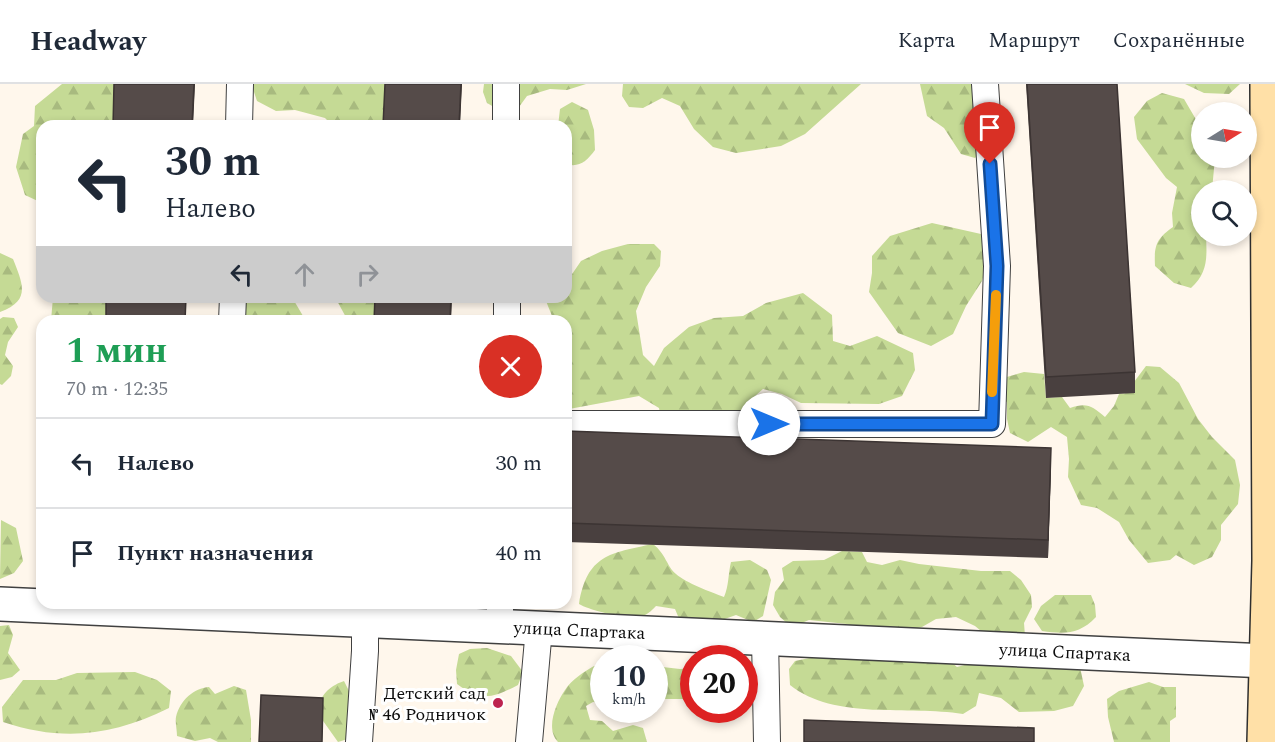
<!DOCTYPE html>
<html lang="ru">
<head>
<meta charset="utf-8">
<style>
  :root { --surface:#fff; --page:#f6f6f7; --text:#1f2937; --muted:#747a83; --line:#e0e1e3 }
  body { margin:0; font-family:Spectral,serif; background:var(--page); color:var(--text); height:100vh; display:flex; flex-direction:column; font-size:22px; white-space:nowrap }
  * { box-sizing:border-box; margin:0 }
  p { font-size:20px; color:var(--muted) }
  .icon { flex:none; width:33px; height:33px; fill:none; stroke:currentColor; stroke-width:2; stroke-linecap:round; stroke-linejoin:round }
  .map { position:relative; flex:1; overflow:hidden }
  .side { position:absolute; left:36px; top:231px; width:536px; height:294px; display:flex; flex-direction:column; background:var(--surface); border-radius:18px; box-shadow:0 3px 9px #0003 }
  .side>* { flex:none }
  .guide { position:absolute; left:36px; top:36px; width:536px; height:183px; border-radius:18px; box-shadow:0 3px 9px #0003; background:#fff; color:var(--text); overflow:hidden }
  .needle { width:39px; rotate:79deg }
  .buttons { position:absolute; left:1191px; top:18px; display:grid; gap:12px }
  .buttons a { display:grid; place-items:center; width:66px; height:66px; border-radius:50%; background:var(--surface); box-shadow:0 3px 9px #0003; font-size:30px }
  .speed { position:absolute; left:590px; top:561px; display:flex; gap:12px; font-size:30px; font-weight:700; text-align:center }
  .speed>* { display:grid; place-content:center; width:78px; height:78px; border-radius:50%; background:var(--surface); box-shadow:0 3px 9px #0003; line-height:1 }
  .speed small { font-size:15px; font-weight:400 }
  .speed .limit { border:9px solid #d22; background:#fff; color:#111 }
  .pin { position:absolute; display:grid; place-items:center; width:51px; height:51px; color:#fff; margin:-62px -26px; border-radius:50% 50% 50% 0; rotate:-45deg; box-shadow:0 0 6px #0007 }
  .pin .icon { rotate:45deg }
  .me { position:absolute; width:66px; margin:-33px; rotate:90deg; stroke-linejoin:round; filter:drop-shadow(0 0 4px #0008) }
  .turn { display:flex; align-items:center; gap:21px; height:126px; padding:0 30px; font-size:27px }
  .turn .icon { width:78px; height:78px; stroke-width:2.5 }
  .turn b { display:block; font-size:42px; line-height:51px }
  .lanes { display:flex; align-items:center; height:57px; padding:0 30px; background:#0003; justify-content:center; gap:30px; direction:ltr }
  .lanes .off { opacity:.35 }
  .round { display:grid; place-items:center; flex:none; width:63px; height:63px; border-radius:32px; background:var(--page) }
  .headline { display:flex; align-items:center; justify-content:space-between; height:102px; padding:0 30px }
  h1 { font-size:36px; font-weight:700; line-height:45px; color:#1e9e55 }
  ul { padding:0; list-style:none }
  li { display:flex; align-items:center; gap:18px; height:90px; padding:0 30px; border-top:2px solid var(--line) }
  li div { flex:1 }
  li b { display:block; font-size:22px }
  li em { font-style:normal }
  header { display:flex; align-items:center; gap:36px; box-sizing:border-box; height:84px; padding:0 30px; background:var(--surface); border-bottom:2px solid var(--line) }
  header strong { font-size:28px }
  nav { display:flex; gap:33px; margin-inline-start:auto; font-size:21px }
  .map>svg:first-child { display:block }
  .forest { fill:url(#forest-firs) }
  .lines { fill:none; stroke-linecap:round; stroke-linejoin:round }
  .lane-casing { stroke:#404040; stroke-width:28 }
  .street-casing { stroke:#404040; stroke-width:36 }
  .secondary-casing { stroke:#2f2f2f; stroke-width:36 }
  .lane { stroke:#fff; stroke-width:26 }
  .street { stroke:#fff; stroke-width:33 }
  .secondary { stroke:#ffe0a7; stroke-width:33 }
  .wall { fill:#49403f }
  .shaded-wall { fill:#3c3433 }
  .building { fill:#554b49; stroke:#3c3433; stroke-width:1.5 }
  .route-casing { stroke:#114b97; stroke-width:15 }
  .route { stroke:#1a73e8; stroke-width:10 }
  .slow { stroke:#f59e0b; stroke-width:10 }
  .poi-dot { fill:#bd2450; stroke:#fff; stroke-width:2 }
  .labels { text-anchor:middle; stroke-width:6; stroke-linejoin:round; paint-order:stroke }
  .street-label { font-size:18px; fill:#0d0d0d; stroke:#fff }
  .poi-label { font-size:18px; fill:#0d0d0d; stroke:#fff; text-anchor:end }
</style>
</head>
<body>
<header>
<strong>Headway</strong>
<nav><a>Карта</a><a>Маршрут</a><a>Сохранённые</a></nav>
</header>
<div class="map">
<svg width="1275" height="658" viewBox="0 0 1275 658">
  <defs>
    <pattern id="forest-firs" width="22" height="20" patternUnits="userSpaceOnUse" patternTransform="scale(1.5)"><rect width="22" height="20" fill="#c5da95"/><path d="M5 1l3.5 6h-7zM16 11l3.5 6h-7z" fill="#a8ba7f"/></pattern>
  </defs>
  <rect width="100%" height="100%" fill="#fff7ec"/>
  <path class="forest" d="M62,0H115L114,42H42V119L25,111L16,83L23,50L34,42L35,22Z
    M237,0H385L384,42H333L325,34L295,26L276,27L257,17L253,5L240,4Z
    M484,0H586L567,6L550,5L527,12L519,23L506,30L487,19L483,8Z
    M623,0H861L805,50L781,62L736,69L713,63L694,45L680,22L662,14L643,24L629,23L622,12Z
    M920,0H985L989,60L975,74L961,70L944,44L927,32Z
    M1185,0H1240L1229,10L1204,9Z
    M1162,9L1184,15L1201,44L1202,74H1215L1212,106H1202V152H1206C1207,173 1208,189 1191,204L1174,199L1155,182C1154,162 1156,155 1173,143L1172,129L1177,103L1166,94L1137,55L1134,33L1147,17Z
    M572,18L588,26L594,46L595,66C587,77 579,84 566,80V42H558L560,25Z
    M932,139L981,150L989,173L982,197L966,222L953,250L931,262L898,249L869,208L872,189V172L890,152Z
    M628,160H654L661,167L660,182L646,203L636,227L643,271L654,282L664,264L689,243L714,234L743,232L766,219L803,209L832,231L833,257L850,262L877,252L913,269L915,286L902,312L879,320L801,319L782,310L763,305L746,320L742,334L662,340L659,324L639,312L569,325L566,321V237H554L546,217L550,213H566V199L581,177L602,167Z
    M0,169L13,175C23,200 31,217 0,228Z
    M53,213H107L106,237H51Z
    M237,213H294L293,215L306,237H245Z
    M335,213H376L375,237H348Z
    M3,233L14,234L18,243L8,258L5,271L13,282L11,292L2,301L0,300V235Z
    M1146,282L1160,283L1179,299L1198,335L1212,353L1235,376L1240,401L1238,420L1221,441V456L1212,473L1194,481L1176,471L1170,476L1148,479L1129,456L1119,438L1097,424L1081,421L1068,393L1069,375L1067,353L1051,343L1028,358L1010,349L1007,335V318L992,312L993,297L1024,288L1044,290L1046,314L1062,313L1070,324C1087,318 1092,322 1105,333L1114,322L1119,310L1135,308L1134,298Z
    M1,436L16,444L23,477L14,489L0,495Z
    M653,460C666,470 667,483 676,490C686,499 711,508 724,513C729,502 728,490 731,478L750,476L767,486L771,496L763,532L753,538L736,531L719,537H680L675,525L656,522C653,525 649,529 645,531C632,537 591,527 579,520C587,471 610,469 653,460Z
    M842,467L862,468L867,478L882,481L900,476L919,480L981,487H1010L1021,496L1031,511L1032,523L1024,539L1025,552L993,557L975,542L956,533L936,535L922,543L908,546L862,547L847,540L809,536L799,540H788L780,533L773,521L775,508L784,496L782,484L793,477L824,476Z
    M1055,511H1091L1095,521L1096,533C1079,551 1064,550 1042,547L1034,535L1041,522Z
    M9,541L13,551L8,569L20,586L12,593L0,596V542Z
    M487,564L511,572L523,588L518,601C493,614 481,618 457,600L456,586L459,570L470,565Z
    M885,567L943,571L957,583L972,579L1080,583L1084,602L1073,622L1054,627L1019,628L1001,614L979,609L976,622L963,630C908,621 835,637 790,601L789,585L795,577L824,571L842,572L856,576Z
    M594,582H603V619L593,618L586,622L590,636L602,637L613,647L633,641L643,644L647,658H558C545,645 556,619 565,606C572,595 584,588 594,582Z
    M654,582L680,585L693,584V615H654Z
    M135,588L157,596L171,607L169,624C112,652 63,658 3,638L2,623L23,596H56L77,589Z
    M344,597L353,615L351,654L338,658L316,627C322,611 327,603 344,597Z
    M1149,598L1163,603H1176V633L1170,637V658H1114L1108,633L1107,615L1119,607Z
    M234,602L246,606L251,636V658H218L210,654L195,657L177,652C177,646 175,638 176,633C180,616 194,604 209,603L215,610Z"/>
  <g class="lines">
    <g class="lane-casing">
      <path id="lane" d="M506,0V42
        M239,42L240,0
        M507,213V237
        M232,237L233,213
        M566,340H992L997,182L985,0
        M500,542V519
        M765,554L767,658
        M359,658L365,567V536
        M529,658L539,544"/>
    </g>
    <g class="street-casing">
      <g id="street">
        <path id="s1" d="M0,520L1267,577"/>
      </g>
    </g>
    <g class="secondary-casing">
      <path id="secondary" d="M1264,658L1269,477L1267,0"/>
    </g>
    <use href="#lane" class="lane"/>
    <use href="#street" class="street"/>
    <use href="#secondary" class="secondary"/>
  </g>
  <path class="wall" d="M1026,0H1117L1135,288V309L1046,314Z
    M566,347L1051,382L1048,474L566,458Z"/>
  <path class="shaded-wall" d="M194,0H195L193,42H192Z
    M461,0H462L460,42H459Z
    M451,213H452L451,237H450Z
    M1051,364V382L1048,474V456Z"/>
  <path class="building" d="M114,0H194L192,42H113Z
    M385,0H461L459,42H383Z
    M1027,0H1117L1135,288L1046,293Z
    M106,213H186L185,237H106Z
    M375,213H451L450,237H374Z
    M566,347L1051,364L1048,456L566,439Z
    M261,611L323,614L322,658H259Z
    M804,636L1034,644V658H804Z"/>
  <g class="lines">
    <g class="route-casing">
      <path id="route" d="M769,340H992L997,182L990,80"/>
    </g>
    <use href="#route" class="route"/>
    <path class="slow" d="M992,308L996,211"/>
  </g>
  <circle class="poi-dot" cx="498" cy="619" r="6"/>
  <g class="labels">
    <g class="street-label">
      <text dy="6" stroke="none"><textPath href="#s1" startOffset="580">улица Спартака</textPath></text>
      <text dy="6" stroke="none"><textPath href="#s1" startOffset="1066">улица Спартака</textPath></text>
    </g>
    <g class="poi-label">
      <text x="486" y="615">Детский сад<tspan x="486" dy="21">№ 46 Родничок</tspan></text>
    </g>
  </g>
</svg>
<div class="buttons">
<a><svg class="needle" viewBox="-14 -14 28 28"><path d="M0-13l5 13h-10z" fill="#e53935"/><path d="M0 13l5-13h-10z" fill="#747a83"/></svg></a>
<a><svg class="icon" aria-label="search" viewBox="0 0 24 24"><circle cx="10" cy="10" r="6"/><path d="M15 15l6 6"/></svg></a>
</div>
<div class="speed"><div>10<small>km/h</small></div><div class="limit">20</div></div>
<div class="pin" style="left:990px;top:80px;background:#d93025"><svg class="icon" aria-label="arrive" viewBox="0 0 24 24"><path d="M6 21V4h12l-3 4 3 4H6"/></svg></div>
<svg class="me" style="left:769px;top:340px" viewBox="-20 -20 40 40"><circle r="19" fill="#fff"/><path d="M0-13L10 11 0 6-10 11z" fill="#1a73e8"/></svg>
<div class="guide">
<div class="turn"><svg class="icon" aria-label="left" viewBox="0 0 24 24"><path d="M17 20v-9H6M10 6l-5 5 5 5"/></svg><div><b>30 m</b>Налево</div></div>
<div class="lanes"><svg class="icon" aria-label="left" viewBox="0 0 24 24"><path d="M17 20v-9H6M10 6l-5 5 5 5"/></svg><svg class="icon off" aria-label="ahead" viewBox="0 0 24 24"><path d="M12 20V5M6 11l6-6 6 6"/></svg><svg class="icon off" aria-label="right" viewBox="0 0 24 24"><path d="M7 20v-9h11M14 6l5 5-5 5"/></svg></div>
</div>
<section class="side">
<div class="headline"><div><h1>1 мин</h1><p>70 m · 12:35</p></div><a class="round" style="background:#d93025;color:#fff"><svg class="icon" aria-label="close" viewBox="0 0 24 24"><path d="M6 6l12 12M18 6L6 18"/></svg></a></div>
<ul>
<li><svg class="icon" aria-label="left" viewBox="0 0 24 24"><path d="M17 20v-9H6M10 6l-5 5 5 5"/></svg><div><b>Налево</b></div><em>30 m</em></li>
<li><svg class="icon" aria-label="arrive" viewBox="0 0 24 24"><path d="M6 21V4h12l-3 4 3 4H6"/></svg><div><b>Пункт назначения</b></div><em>40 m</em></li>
</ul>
</section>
</div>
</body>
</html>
